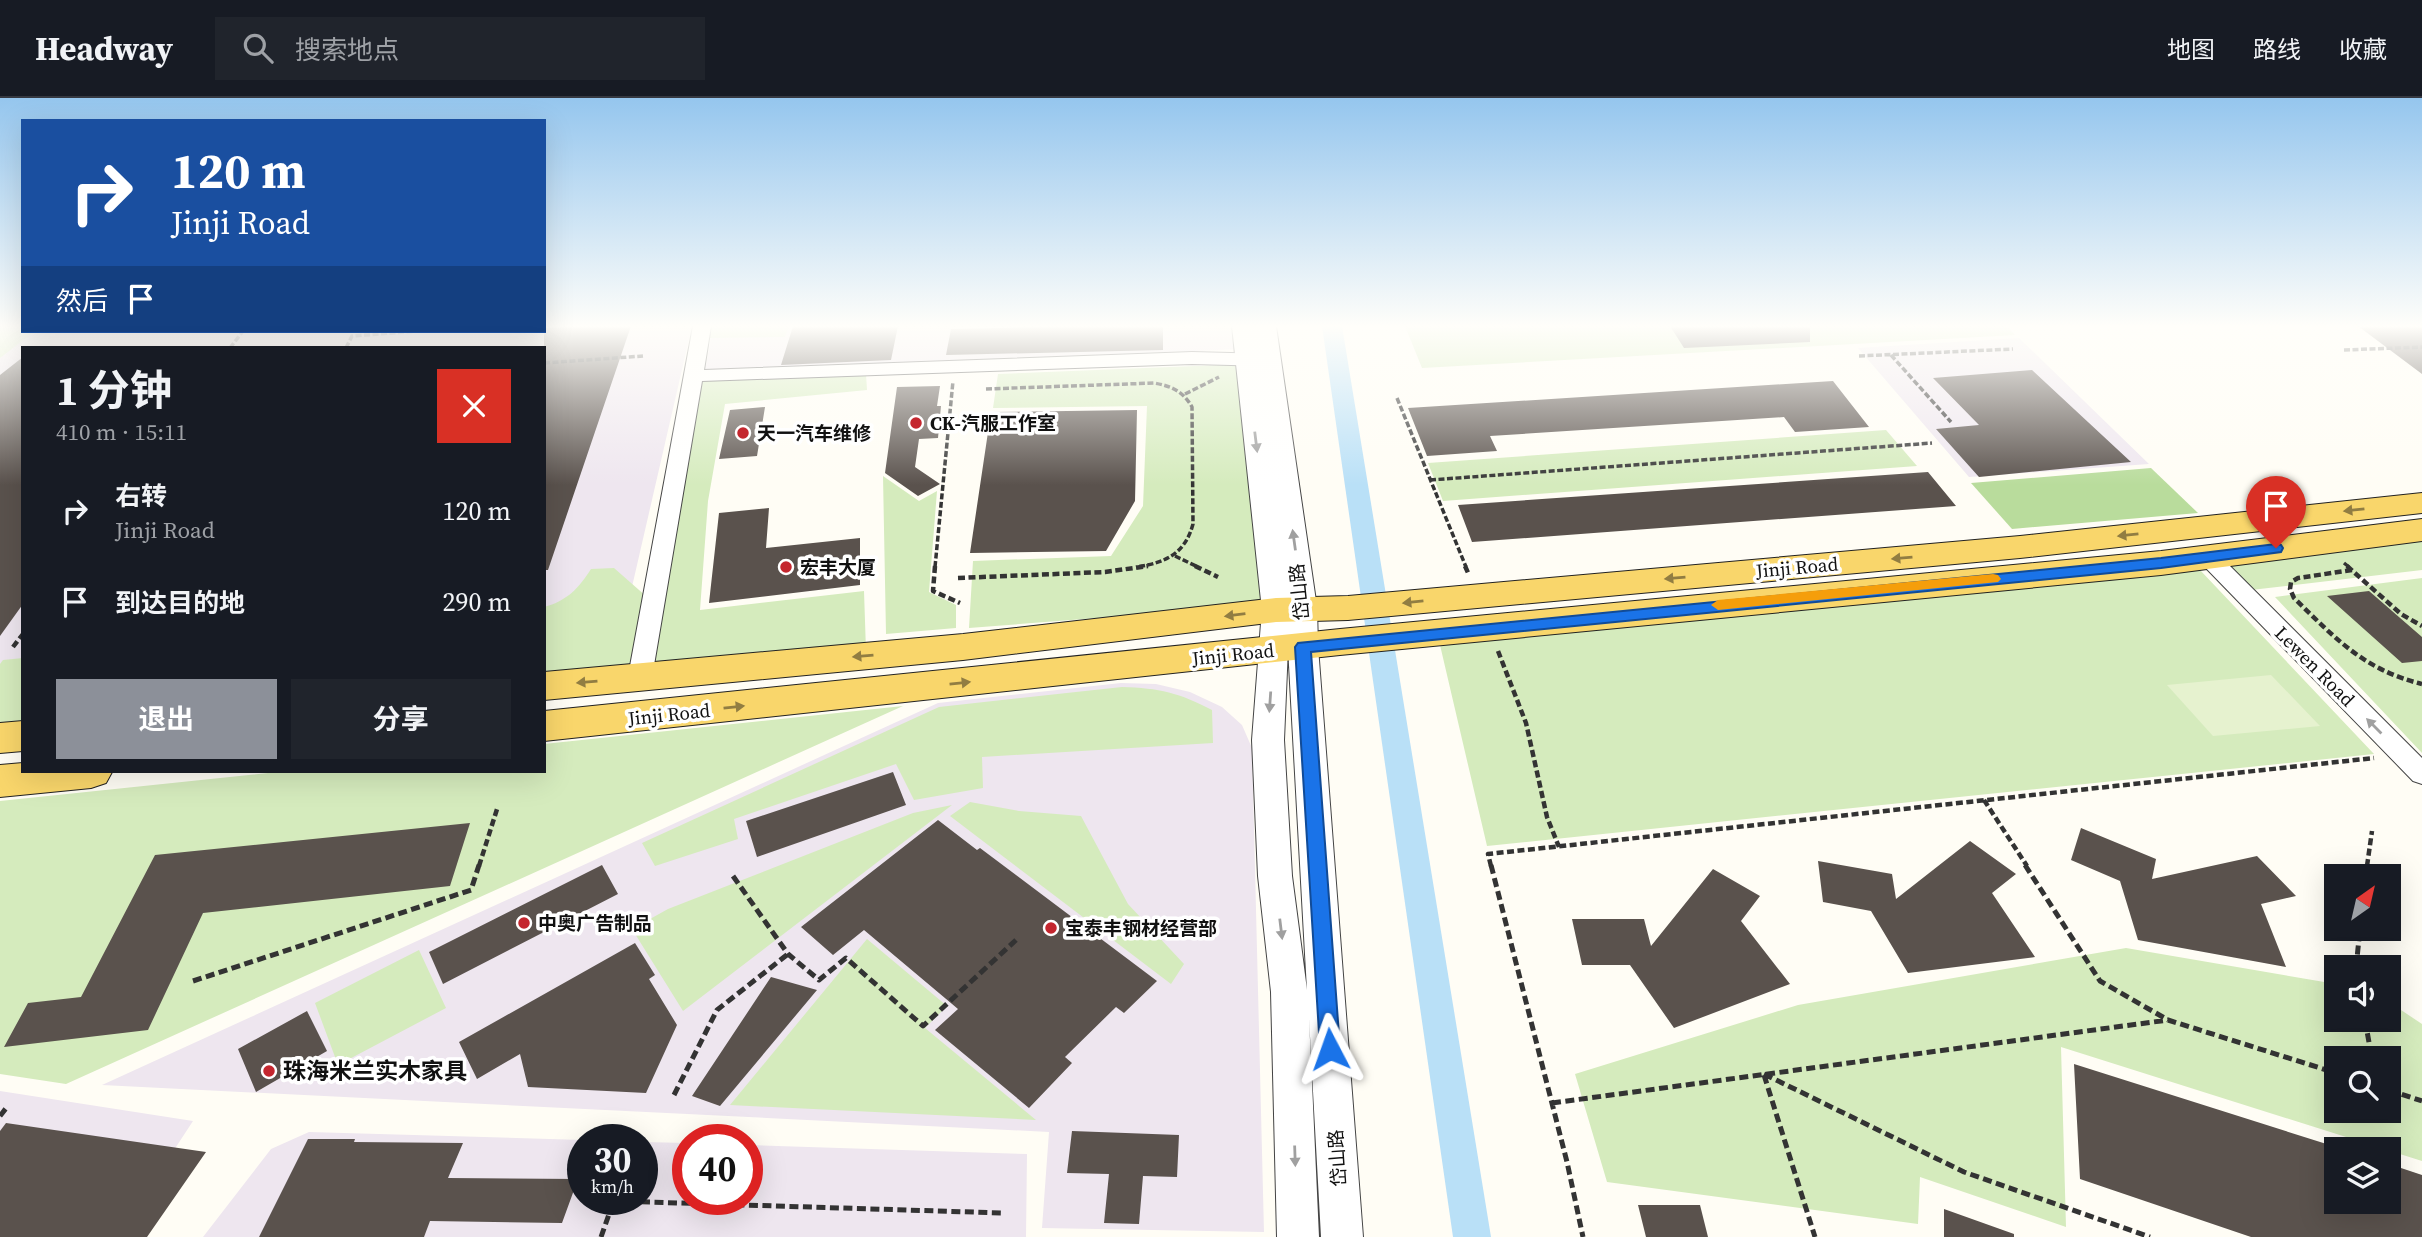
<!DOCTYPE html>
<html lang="zh">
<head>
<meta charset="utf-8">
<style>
  :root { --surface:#171b24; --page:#20242c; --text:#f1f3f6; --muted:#9ea1a6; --line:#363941; --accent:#8c9099 }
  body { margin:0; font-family:"Source Serif 4","Noto Sans SC",serif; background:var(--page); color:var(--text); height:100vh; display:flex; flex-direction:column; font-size:26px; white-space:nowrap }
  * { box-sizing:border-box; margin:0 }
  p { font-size:23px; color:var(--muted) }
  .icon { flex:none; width:38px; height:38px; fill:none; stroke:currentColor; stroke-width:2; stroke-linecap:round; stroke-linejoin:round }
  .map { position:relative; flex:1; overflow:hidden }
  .panel { position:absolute; left:21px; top:248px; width:525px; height:427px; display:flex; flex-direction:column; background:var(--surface); border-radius:0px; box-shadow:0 7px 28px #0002 }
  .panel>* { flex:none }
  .banner { position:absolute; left:21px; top:21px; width:525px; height:214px; border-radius:0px; box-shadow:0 7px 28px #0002; background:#1a4fa0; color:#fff; overflow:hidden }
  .needle { width:46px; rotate:34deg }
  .buttons { position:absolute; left:2324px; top:766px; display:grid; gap:14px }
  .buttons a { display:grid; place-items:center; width:77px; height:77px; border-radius:0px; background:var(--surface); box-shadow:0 7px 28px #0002; font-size:35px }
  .speed { position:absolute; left:567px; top:1026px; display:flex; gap:14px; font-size:35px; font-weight:700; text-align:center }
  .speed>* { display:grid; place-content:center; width:91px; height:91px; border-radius:50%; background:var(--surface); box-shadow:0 7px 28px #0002; line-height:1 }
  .speed small { font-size:18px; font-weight:400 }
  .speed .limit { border:10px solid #d22; background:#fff; color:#111 }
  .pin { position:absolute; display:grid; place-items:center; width:60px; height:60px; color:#fff; margin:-72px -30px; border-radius:50% 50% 50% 0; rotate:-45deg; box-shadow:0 0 7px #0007 }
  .pin .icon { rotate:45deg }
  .me { position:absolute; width:77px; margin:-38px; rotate:356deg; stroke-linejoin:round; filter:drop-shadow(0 0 5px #0008) }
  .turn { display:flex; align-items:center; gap:24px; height:147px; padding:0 35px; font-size:32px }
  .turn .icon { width:91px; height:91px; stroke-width:2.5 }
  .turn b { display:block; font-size:49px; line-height:60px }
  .then { display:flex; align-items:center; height:66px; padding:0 35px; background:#0003; gap:14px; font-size:26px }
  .round { display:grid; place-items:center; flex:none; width:74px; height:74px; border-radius:0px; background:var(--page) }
  .head { display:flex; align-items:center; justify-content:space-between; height:119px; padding:0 35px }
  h1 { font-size:42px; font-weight:700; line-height:52px }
  .primary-button { display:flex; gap:14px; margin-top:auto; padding:14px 35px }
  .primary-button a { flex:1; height:80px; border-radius:0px; background:var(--accent); color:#fff; font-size:28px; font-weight:700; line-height:80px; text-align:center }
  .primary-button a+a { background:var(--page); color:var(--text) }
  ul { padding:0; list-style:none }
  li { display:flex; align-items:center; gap:21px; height:91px; padding:0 35px }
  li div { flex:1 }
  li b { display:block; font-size:26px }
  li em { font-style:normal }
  header { display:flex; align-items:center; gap:42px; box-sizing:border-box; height:98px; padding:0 35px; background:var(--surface); border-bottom:2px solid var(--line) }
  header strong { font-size:33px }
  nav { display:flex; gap:38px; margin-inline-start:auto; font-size:24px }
  .search { width:490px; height:63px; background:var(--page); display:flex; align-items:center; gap:18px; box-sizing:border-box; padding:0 24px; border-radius:0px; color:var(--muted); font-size:26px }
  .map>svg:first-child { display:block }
  .industrial { fill:#eee6ef }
  .green { fill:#d5ebbd; fill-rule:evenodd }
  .forest { fill:#b9dc9c }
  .pitch { fill:#e6f2cf }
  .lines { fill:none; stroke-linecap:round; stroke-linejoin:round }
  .canal { fill:#b9e0f7; fill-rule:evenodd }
  .building { fill:#5a524d }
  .minor-casing { stroke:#444; stroke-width:2 }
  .tertiary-casing { stroke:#444; stroke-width:2 }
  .primary-casing { stroke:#222; stroke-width:2 }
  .path-far2 { stroke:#333; stroke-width:3.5; stroke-dasharray:6 2.5; stroke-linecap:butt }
  .path-far1 { stroke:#333; stroke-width:4.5; stroke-dasharray:7 3.5; stroke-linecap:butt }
  .path { stroke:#333; stroke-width:5; stroke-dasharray:9 4.5; stroke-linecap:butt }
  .minor { fill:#fff; fill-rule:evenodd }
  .tertiary { fill:#fff; fill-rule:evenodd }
  .primary { fill:#f9d66b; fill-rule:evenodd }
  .oneway { fill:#a0a0a0 }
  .oneway2 { fill:#917d42 }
  .route { fill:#1a73e8; stroke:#114b97; stroke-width:2 }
  .slow { fill:#f59e0b }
  .poi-dot { fill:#c4262e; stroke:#fff; stroke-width:2.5 }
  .labels { text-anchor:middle; stroke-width:7; stroke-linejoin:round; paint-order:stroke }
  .poi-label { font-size:19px; font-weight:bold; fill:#111; stroke:#fff; text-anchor:start }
  .street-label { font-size:19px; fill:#111; stroke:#fff }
  .near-poi-label { font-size:23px; font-weight:bold; fill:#111; stroke:#fff; text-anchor:start }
</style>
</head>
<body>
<header>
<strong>Headway</strong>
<div class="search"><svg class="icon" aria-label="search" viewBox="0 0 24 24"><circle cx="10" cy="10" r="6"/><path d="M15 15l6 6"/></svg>搜索地点</div>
<nav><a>地图</a><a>路线</a><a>收藏</a></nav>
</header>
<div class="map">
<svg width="2422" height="1139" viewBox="0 0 2422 1139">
  <rect width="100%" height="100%" fill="#fffdf5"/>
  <path class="industrial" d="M0,228H23V233H544V228H692L614,567L544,573V250H23V620L0,622Z
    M713,228H1239L1241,251L705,273Z
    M2019,240L2149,366L1969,379L1858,250Z
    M1121,585L1156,586L1190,594L1222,609L1242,627L1252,650L1264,1134L1042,1130L1049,1034L102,987L938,605Z
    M0,993L193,1023L117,1139H0Z
    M309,1034L583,1042V1101H642V1044L688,1045V1101H747V1047L1027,1056L1026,1139H203L271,1051Z"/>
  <path class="green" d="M0,228H23V233H35L0,260Z
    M707,228H789L785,239L705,240Z
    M1405,228H2006L2015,237L1422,270Z
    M1244,266L1278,506L969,530L973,463L1111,458L1143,408L1147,308L993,310L998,276Z
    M866,276L867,292L725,306L708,403L700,512L864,493L866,553L653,570L701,282Z
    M1886,332L1917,368L1443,403L1428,365Z
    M883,378L919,403L937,393L929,494L956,507V530L886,536Z
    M2422,438V472L2251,492L2223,463Z
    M614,470L647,499L631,572L544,580V509C567,503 579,490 591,471Z
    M2200,472L2374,656L1487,748L1440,547Z
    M2422,480V655L2275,499Z
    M23,560V630L0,632V566L3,562Z
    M1122,589C1159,590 1180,595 1212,612L1213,645L982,659L983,690L914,702L896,666L734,721L738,741L655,768L642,745L939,609Z
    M903,608L66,986L0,976V703L277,674H544V646Z
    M970,704L1019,713L1081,718L1128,806L1184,866L1171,886L950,718Z
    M952,707L683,913L632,831L668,811L913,715Z
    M867,841L947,908L925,930L1036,1022L730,1007Z
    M2126,850L2336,886V922H2389V904L2422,926V1063L2061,949L2066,1129L1920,1079L1918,1126L1607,1084L1575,976L1798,907ZM2336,961H2389V1013H2336Z
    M419,852L446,910L338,967L315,905Z"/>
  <path class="forest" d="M2151,370L2198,415L2012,431L1971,385Z"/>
  <path class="pitch" d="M2271,577L2320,628L2213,638L2167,587Z"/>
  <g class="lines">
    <path class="canal" d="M1322,228H1342L1491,1139H1453Z"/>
  </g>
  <path class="building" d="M576,228H631L548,472H544V230Z
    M793,228H898L891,262L781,267Z
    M1086,228H1163V252L946,257L951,231Z
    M1670,228H1810V244L1684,250Z
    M2358,228H2422V276Z
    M23,259V506L0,538V277Z
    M2032,272L2131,364L1979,379L1936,331L1979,327L1933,280Z
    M1833,283L1869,329L1795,334L1784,319L1490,338L1497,353L1427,358L1408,310Z
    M940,288L937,308H941L938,340L919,341L915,369L940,386L918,398L885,375L897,289Z
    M765,309L757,358L719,361L730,312Z
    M1137,312L1135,403L1106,453L970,455L991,314Z
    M1928,374L1956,408L1472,444L1458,407Z
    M769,410L766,450L860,440V487L709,505L719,415Z
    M2369,493L2422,539V563L2402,565L2327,498Z
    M893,674L906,707L757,759L746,723Z
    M938,722L977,752L980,750L1157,883L1124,915L1116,909L1065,959L1072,965L1029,1010L935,932L958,911L864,832L833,857L801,829Z
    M470,725L450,788L203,815L148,932L4,949L28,905L81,899L155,757Z
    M2081,730L2156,761L2152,781L2257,758L2296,798L2261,806L2286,869L2138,842L2120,783L2071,762Z
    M1970,743L2016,776L1992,795L2035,859L1908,875L1871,813L1823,804L1818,763L1892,776L1896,801Z
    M602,767L618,796L443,886L429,854Z
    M1713,771L1760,798L1741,823L1790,886L1674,930L1630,867H1582L1572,821H1644L1651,848Z
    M635,845L655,877L649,881L677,927L646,995L528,989L520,956L477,981L459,944Z
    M771,879L817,892L720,1008L692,998Z
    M307,913L327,953L256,994L238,951Z
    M2074,966L2336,1049V1104H2389V1066L2422,1077V1139H2251L2080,1081Z
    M6,1025L206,1054L147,1139H0V1033Z
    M1072,1033L1179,1037L1177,1079L1143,1078L1139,1126L1104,1125L1109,1076L1067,1075Z
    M308,1041H355L354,1044L463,1045L448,1080L578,1081L562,1125L430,1123L424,1139H259Z
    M1638,1107H1700L1708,1139H1646Z
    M1944,1111L2014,1136V1139H1944Z"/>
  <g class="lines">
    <g class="minor-casing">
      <path id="minor" d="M693,228H711L704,272L1192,254L1270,256L1279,262L1270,268L1192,266L702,283L652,579L649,585L640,588L631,585L628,579Z
        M2208,452L2216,454L2422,660V686L2413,683L2200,464L2197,459L2200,454Z"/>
    </g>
    <g class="tertiary-casing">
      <path id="tertiary" d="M1232,228H1276L1317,510L1318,549L1363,1139H1321L1309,920L1319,1139H1277L1271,894L1258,778L1252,642L1262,512ZM1288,549L1307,892L1292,778L1284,642Z"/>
    </g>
    <g class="primary-casing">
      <path id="primary" d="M2422,395V415L2020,460L1348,522L1276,524L963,562L544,602V574L963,536L1276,500L1348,498L2020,438Z
        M2422,421V443L2161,477L1340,557L544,643V613L1340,531L2161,453Z
        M23,623V653L0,655V625Z
        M23,665V674H112L106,685L91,690L0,699V667Z"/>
    </g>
    <path class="path-far2" d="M230,250L243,233
      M346,250L352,238L418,233
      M2344,252L2422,249
      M1891,257L1951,324
      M1859,258L2013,251
      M544,265L643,258
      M986,291L1154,285C1171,288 1183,293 1192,309L1193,426C1185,456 1165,465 1136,469
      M1185,296L1219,279
      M1397,300L1466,469
      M1430,382L1932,345
      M1175,458L1198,469
      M2344,465L2349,469
      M935,469L953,283"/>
    <path class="path-far1" d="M935,468L933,493L960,505
      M1195,468L1218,479
      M1465,468L1469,477
      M2347,468L2401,516L2422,528
      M2352,472L2298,480L2291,484L2290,491L2294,500C2335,540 2364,572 2422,586
      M958,480L1105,474L1148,468
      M13,549L23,536
      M1498,553L1526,625L1547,719L1559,749
      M1984,702L2027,768
      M479,768L498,708
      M1491,768L1488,756L2374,660
      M2367,768L2372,733"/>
    <path class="path" d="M1491,767L1567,1064L1583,1139
      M2025,767L2100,883L2168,922
      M733,778L788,856L819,882L846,860L923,928L1016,842
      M2366,779L2368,767
      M2356,870L2360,831
      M193,883L471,792L479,767
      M2365,922L2372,961
      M1764,976L1964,1074L2150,1139
      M1764,977L1815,1139
      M2389,992L2422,1003
      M674,997L717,912L788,856
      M1552,1005L2168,922L2336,975
      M0,1018L7,1009
      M614,1103L1003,1115
      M601,1139L614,1102"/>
    <use href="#minor" class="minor"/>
    <use href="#tertiary" class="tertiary"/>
    <use href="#primary" class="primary"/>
  </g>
  <defs><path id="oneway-solid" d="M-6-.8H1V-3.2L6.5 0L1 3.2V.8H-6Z" transform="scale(1.75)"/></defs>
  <g class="oneway">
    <use href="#oneway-solid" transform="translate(1256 344) rotate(83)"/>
    <use href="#oneway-solid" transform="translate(1294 442) rotate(-98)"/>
    <use href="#oneway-solid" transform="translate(1270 604) rotate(94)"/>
    <use href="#oneway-solid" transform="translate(2374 628) rotate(-135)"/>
    <use href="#oneway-solid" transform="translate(1281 831) rotate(83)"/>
    <use href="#oneway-solid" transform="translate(1295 1058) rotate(88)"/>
  </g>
  <g class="oneway2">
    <use href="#oneway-solid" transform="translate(2354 412) rotate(174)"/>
    <use href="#oneway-solid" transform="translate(2128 437) rotate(174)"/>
    <use href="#oneway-solid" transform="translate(1902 460) rotate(175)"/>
    <use href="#oneway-solid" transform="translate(1675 480) rotate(175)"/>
    <use href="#oneway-solid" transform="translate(1413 504) rotate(174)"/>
    <use href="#oneway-solid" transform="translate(1235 517) rotate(173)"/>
    <use href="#oneway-solid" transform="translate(863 558) rotate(175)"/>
    <use href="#oneway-solid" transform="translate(587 584) rotate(175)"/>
    <use href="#oneway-solid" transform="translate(960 585) rotate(-6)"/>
    <use href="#oneway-solid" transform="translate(734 609) rotate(-6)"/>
  </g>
  <linearGradient id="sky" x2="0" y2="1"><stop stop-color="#95c6ee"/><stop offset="0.59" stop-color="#fffefa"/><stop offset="1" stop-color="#fffefa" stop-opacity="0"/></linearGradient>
  <rect width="2422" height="387" fill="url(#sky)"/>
  <path class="route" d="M2276,446L2281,447L2283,450L2281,454L2161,470L1311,554L1340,951L1337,958L1330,961L1323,958L1320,951L1295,549L1298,545L2161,460Z"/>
  <path class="slow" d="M1993,476L1998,477L2001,481L1998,484L1718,512L1711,507L1718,502Z"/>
  <g class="poi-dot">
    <circle cx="916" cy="325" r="7"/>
    <circle cx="743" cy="335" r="7"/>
    <circle cx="786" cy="469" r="7"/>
    <circle cx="524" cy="825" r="7"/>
    <circle cx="1051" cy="830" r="7"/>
    <circle cx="269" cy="973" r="7"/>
  </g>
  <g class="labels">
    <g class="poi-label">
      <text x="930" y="332">CK-汽服工作室</text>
      <text x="757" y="342">天一汽车维修</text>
      <text x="800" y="476">宏丰大厦</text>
      <text x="538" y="832">中奥广告制品</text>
      <text x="1065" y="837">宝泰丰钢材经营部</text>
    </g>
    <g class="street-label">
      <text transform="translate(1797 469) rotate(-5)" y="7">Jinji Road</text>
      <text transform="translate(1299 494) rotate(-96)" y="7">岱山路</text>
      <text transform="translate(1233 556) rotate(-6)" y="7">Jinji Road</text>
      <text transform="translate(2315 568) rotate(45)" y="7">Lewen Road</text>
      <text transform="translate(669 616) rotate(-6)" y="7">Jinji Road</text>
      <text transform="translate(1337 1060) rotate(-94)" y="7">岱山路</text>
    </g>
    <g class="near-poi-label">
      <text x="283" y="981">珠海米兰实木家具</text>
    </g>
  </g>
</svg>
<div class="buttons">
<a><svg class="needle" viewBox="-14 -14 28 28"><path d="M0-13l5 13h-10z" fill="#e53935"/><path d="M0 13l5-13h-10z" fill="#9ea1a6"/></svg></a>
<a><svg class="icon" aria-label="sound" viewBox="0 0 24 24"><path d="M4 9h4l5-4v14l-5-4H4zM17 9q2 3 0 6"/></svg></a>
<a><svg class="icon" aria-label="search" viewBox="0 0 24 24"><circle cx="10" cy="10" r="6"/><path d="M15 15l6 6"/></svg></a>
<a><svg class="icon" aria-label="layers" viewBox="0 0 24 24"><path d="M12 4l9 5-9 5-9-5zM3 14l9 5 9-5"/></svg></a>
</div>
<div class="speed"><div>30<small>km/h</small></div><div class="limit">40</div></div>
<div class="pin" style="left:2276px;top:450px;background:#d93025"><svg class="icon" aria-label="arrive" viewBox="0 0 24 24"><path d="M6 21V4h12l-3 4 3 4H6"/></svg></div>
<svg class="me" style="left:1330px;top:951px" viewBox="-20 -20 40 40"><path d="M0-17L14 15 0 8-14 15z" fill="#1a73e8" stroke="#fff" stroke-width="4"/></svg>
<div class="banner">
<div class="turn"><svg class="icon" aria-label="right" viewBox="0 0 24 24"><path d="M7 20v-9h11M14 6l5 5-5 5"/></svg><div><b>120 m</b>Jinji Road</div></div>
<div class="then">然后<svg class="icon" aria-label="arrive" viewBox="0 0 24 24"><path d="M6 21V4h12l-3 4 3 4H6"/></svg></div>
</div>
<section class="panel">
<div class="head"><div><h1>1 分钟</h1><p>410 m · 15:11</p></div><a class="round" style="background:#d93025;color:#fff"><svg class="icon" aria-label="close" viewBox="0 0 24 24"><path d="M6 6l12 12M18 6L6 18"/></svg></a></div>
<ul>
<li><svg class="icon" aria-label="right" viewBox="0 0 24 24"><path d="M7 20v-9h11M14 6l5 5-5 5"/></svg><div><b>右转</b><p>Jinji Road</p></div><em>120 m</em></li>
<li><svg class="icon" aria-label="arrive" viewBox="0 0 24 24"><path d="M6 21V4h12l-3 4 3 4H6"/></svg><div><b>到达目的地</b></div><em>290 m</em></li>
</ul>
<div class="primary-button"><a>退出</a><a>分享</a></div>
</section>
</div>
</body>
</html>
